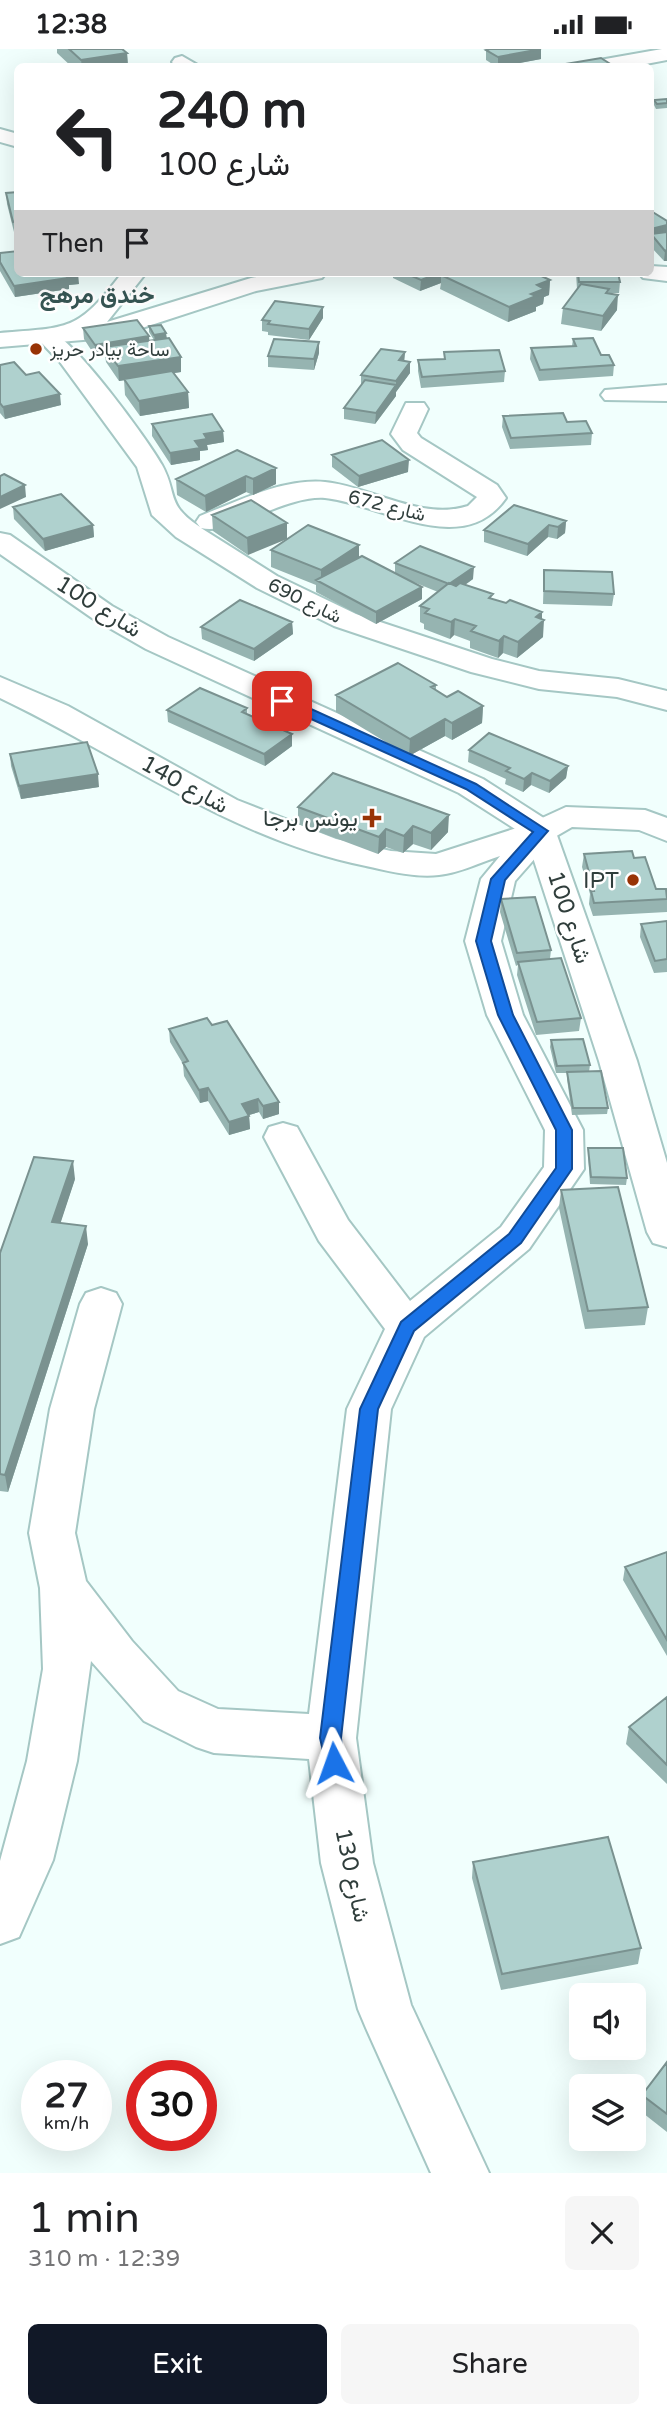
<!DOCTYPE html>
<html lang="en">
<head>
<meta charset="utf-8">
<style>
  :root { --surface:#fff; --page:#f6f6f6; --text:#202124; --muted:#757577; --accent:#111827 }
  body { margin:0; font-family:"Varela Round",Vazirmatn,sans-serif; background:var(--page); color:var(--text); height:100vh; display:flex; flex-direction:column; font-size:26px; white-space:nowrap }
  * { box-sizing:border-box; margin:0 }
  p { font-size:23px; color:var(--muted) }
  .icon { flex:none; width:38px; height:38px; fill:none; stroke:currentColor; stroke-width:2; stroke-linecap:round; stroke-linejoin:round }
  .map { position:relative; height:2124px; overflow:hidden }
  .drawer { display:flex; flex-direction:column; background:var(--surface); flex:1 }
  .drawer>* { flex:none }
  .banner { position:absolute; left:14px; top:14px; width:640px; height:214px; border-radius:10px; box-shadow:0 7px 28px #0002; background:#fff; color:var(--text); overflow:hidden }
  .buttons { position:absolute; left:569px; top:1934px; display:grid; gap:14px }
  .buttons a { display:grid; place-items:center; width:77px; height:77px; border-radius:10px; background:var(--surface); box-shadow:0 7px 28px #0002; font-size:35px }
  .speed { position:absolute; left:21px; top:2011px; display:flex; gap:14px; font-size:35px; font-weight:700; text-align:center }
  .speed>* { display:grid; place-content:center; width:91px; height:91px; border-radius:50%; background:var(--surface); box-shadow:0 7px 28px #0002; line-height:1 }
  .speed small { font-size:18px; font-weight:400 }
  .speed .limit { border:10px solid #d22; background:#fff; color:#111 }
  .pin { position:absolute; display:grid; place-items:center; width:60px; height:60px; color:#fff; margin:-30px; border-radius:14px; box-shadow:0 4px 10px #0006 }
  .me { position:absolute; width:77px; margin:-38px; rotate:356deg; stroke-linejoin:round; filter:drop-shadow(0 0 5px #0008) }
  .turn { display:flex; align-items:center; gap:24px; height:147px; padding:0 28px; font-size:32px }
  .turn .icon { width:91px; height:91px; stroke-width:2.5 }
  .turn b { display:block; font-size:49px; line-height:60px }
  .then { display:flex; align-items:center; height:66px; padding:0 28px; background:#0003; gap:14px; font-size:26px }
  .round { display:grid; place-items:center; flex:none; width:74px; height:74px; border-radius:10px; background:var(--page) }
  .headline { display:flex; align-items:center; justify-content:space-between; height:119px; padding:0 28px }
  h1 { font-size:42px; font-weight:600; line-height:52px }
  .button { display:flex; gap:14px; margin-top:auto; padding:14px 28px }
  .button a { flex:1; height:80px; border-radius:10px; background:var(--accent); color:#fff; font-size:28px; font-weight:600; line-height:80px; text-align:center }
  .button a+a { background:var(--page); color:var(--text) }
  .status { display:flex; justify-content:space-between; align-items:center; height:49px; padding:0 35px; background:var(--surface); direction:ltr }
  .status svg { height:19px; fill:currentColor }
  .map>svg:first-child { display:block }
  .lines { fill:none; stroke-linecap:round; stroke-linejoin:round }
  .minor-casing { stroke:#a5c7c4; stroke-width:4 }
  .major-casing { stroke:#a5c7c4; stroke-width:4 }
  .minor { fill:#fff; fill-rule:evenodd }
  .major { fill:#fff; fill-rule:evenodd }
  .wall { fill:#96b4b1 }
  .shaded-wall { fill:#7a9290 }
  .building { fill:#afd1ce; stroke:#7a9290; stroke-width:2 }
  .route { fill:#1a73e8; stroke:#114b97; stroke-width:2 }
  .poi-dot { fill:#983305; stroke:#fff; stroke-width:2.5 }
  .labels { text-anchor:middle; stroke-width:5; stroke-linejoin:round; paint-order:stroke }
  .far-poi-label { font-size:19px; fill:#303e3c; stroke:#fff; text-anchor:start }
  .far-street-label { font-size:19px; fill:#303e3c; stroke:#fff }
  .street-label { font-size:23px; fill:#303e3c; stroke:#fff }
  .poi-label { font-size:23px; fill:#303e3c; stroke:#fff; text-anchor:end }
  .far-district-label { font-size:24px; font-weight:bold; fill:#365553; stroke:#fff }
</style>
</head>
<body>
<div class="status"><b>12:38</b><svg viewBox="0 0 49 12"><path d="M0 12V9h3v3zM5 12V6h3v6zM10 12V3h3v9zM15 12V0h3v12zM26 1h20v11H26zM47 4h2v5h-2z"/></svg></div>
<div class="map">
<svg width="667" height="2124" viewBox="0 0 667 2124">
  <rect width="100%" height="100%" fill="#f1fffd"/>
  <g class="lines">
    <g class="minor-casing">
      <path id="minor" d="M662,0H667V11L630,18H584L594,12Z
        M182,7L201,18L175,17L172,13L175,9Z
        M49,282C72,287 148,391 162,416C178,445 165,455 200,478L196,473L200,467C238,452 284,429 325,433C372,438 421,472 468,457L477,448L403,401L391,385L406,354H424L428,360L417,384L421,389L497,436L506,449C463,511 381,455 325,449C284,446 231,487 201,479L277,527L356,565L492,610L539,622L618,630L667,642V661L617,648L539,640L471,623L334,577L257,539L176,488L152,466L137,418L60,313L37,289L40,284Z
        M667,336V352L605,351L601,346L605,341Z
        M0,628L68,657L237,751L336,790L391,802L436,805L529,775L566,758L645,761L667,769V792L639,781L572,778L553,789L515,832L501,892L523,966L583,1081L584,1120L529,1200L424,1288L391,1360L356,1689L373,1814L411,1956L489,2124H431L366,1979L358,1960L321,1814L309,1710L214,1704L196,1698L144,1672L91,1612L77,1712L53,1811L19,1888L0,1895V1812L27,1712L43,1620L40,1539L29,1484L50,1360L80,1255L86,1244L101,1239L116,1244L122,1255L94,1360L75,1484L86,1532L132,1592L178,1642L218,1660L309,1665L347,1360L385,1280L319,1192L264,1088L269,1078L283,1074L297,1078L348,1171L410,1252L501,1178L544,1118L545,1081L487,966L465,892L481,830L500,807C481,813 460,824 439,826C416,829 388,822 366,817C231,790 122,707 0,649Z"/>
    </g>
    <g class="major-casing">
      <path id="major" d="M0,80L18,85V98L0,93Z
        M651,217L667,218V232L643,229L639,224H651Z
        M122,224H146L107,273L251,229L277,224H326L322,229L256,242L142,279L95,290L0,298V284C70,278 77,283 122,224Z
        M0,484L10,486L112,557L168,588L483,730L553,775L637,1012L667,1114V1198L653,1194L647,1183L599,1012L526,787L459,744L146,600L92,569L0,505Z"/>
    </g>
    <use href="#minor" class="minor"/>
    <use href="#major" class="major"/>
  </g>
  <path class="wall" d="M57,0H122L127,4L128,18H72L57,4Z
    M486,1L541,10L497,18L486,11Z
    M667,50V59L656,60L654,56V51Z
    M18,143V183H14L7,155L6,144Z
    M651,162L667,172V212H664L651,198Z
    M0,204L79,235L69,236V240L15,248L0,222Z
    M393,224H535L550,231L549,246L544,248L543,255L536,258V262L508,273L440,240L441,234L420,242L393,229Z
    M576,224H618L620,233L619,244H609L617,261L601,282L561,275L563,259L577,240Z
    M323,269L309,291L268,286V283L262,282V271Z
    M149,277L167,289L181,308V323L174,324L188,343L189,359L140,367L125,346L124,331L119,332L106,313L105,306L95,307L84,290L83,279L149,287V292L154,291L149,283Z
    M573,290L601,306L614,316L613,327L539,332L530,310L531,299L572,297Z
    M405,303L404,312L410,324L396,343V347L375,375L344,370V359L361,336V326Z
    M444,303L505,322L504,333L421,339L418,322V311L444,310Z
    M319,304L314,321L268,318V307Z
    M0,316L26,326L61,356L5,370L0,364Z
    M503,367L567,373L592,384L591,396L510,400L502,378Z
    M152,375L223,382L224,393L207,396L208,401L200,402V411L171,416L152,387Z
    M332,406L408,423L358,438L332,418Z
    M276,419V435L253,446L246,443L206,463L177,446L176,430Z
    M251,451L248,506L213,482L212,466Z
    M13,458L93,476L94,488L45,502L14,470Z
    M566,472L565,484L557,490L548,488L527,507L484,493V481Z
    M359,496V509L395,524V514L473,530L465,536L493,550L542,570L543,588L517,609L503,604L498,609L470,599V592L454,586L450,590L424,580V575L420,573V557L438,543L411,532L422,550L376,575L316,543V536L271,518V501Z
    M544,521L614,545L612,557L543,555Z
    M292,573L293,585L254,612L202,590L201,578Z
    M436,636V641L447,648L483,657L482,674L452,691L445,687L409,707L336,663V646Z
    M247,659V665L292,697L265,717L168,673L167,661Z
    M469,701L568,717L566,729L549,744L531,736L523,743L505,735L506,730L468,713Z
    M10,705L99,738L21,750L11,717Z
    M298,758L448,783L431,801L413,795L403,804L386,798L378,805L298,775Z
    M584,805L634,809L656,840L667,842V863L593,867L589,855L590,845L582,818Z
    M501,850L551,901L550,910L581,969L579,982L536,986L517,926L518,916L516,917L500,863Z
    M667,872V923L654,924L640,888L641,875Z
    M212,976L279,1053V1065L263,1070L259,1063L249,1066L250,1080L229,1086L208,1052L200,1054L184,1027L183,1015L170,993L169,980Z
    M551,991L590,1016L589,1023L608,1059L607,1065L572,1066L567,1030V1024H556L550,998Z
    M588,1099L627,1129L626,1136L590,1135L588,1106Z
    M75,1130L60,1174L88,1195L8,1443L0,1442V1204Z
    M561,1141L648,1258L645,1276L585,1280L559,1159Z
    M667,1503V1607L623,1531L625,1518Z
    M667,1648V1735L626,1695L629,1678Z
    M473,1813L641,1899L638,1915L501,1941L472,1829Z
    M667,2013V2083L639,2061L642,2046Z"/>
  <path class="shaded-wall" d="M541,0V10L498,18V8Z
    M127,4L128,18H82L81,11Z
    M667,176V187L651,186V180Z
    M667,201V212H664L665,202Z
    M78,224L79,235L69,236V240L15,248L14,237Z
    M440,224H453L441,226V234L420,242L421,231Z
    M550,231L549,246L544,248L543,255L536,258V262L508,273L509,258L531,245L537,236Z
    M618,246L617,261L601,282L603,267Z
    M323,258V269L309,291V280Z
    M166,284L167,290L155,292L154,286Z
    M149,287L150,299L104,298L105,306L95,307V296Z
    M319,293V304L314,321V310Z
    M405,303L404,314L399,311Z
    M181,308V323L119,332L118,317Z
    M410,313V324L396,343V332Z
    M396,336V347L375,375L376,364Z
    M188,343L189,359L140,367L139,352Z
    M60,345L61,356L5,370L3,358Z
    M223,382L224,393L207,396L208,401L200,402V411L171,416L170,404L195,392L204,385Z
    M409,411L408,423L358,438L359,427Z
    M276,419V435L253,446V430Z
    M246,427V443L206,463L205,447Z
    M25,436L26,448L0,460V448Z
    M566,472L565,484L557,490L558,478Z
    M287,474V490L248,506L247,489Z
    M93,476L94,488L45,502L43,490Z
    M549,476L548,488L527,507L528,495Z
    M359,496V512L321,534V521Z
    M474,518L473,530L449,547V535Z
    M422,538V550L376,575V563Z
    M542,563V573L544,571L543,588L517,609L518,593L536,568Z
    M455,570L454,586L450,590L451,573Z
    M292,573L293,585L254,612V600Z
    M504,587L503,604L498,609L499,592Z
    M483,657L482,674L452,691V674Z
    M445,670V687L409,707L410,690Z
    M292,685V697L265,717L264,705Z
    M568,717L566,729L549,744L550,732Z
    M532,724L531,736L523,743L524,730Z
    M98,725L99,738L21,750L19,737Z
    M449,766L448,783L431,801V784Z
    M413,777V795L403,804L404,787Z
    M386,780V798L378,805L379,788Z
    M208,1039V1052L200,1054L199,1041Z
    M258,1050L259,1063L242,1068V1055Z
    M279,1053V1065L263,1070V1057Z
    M249,1067L250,1080L229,1086V1073Z
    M73,1112L75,1130L55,1191L52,1173Z
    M86,1177L88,1195L8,1443L5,1426Z"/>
  <path class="building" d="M69,0H122L127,4L81,11Z
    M490,0H541L498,8L486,1Z
    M601,9L615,18H562L560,16Z
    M667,50V54L657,55L654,51Z
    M18,143V172L13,173L6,144Z
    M651,162L667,172V176L651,180Z
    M667,183V201L665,202L651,185Z
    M18,202V224H77L66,226L68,229L14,237L0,213V204Z
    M405,224H440L421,231Z
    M446,224H535L550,231L537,236L544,240L531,245L536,247L509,258L441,226Z
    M578,224H618L620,233H579Z
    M581,235L609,240L606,244L618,246L603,267L563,259Z
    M275,252L323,258L309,280L268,275L270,272L262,271Z
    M137,271L149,287L95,296L83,279Z
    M161,276L166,284L154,286L149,277Z
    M169,289L181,308L118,317L104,298Z
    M593,289L601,306H609L614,316L540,321L531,299L576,297L573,290Z
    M274,290L319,293L314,310L268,307Z
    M381,300L405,303L399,311L410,313L396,332L361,326Z
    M499,301L505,322L422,328L418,311L445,310L444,303Z
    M14,313L26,326L39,323L60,345L3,358L0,354V316Z
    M172,322L188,343L139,352L124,330Z
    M365,331L396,336L376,364L344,359Z
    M563,364L567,373L586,372L592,384L511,389L503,367Z
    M212,365L223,382L204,385L207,390L195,392L200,399L170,404L152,375Z
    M382,391L409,411L359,427L332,406Z
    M237,401L276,419L253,430L246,427L205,447L176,430Z
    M4,425L25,436L0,448V427Z
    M61,445L93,476L43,490L13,458Z
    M251,451L287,474L247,489L212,466Z
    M514,456L566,472L558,478L549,476L528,495L484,481Z
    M308,476L359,496L321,521L271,501Z
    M420,497L474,518L449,535L395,514Z
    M362,507L422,538L376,563L316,531Z
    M544,521L612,523L614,545L544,542Z
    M449,534L456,537L460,534L493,545L489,549L506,554L510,551L542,563L536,568L544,571L518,593L504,587L499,592L471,582L476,577L455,570L451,573L425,564L429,560L420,557Z
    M240,551L292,573L254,600L201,578Z
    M398,614L436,636L431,638L447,648L458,642L483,657L452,674L445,670L410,690L336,646Z
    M200,639L247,659L242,663L292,685L264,705L167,661Z
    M489,684L568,717L550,732L532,724L524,730L506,722L510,719L469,701Z
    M87,693L98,725L19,737L10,705Z
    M333,724L449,766L431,784L413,777L404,787L386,780L379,788L298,758Z
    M632,802L634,809L645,808L656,840H666L667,850L594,854L591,842H594L584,805Z
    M535,848L551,901L517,904L501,850Z
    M667,872V910L655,912L641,875Z
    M561,909L581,969L537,973L518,913Z
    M207,969L212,976L227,972L279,1053L263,1057L258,1050L242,1055L249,1067L229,1073L208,1039L199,1041L183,1014L188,1012L169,980Z
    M583,990L590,1016L557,1017L551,991Z
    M601,1022L608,1059H573L567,1023Z
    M588,1099H623L627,1129L591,1128Z
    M34,1108L73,1112L52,1173L86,1177L5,1426L0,1425V1204Z
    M618,1138L648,1258L588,1262L561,1141Z
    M667,1503V1591L625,1518Z
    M667,1648V1716L629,1678Z
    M608,1788L641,1899L502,1925L473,1813Z
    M667,2013V2065L642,2046Z"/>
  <path class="route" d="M278,649H287L476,735L548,782L505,831L491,892L513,966L572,1081V1120L521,1194L414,1282L378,1360L341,1689L344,1714L341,1720L334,1723L327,1720L320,1689L360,1360L401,1273L509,1185L556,1119V1081L498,966L476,892L491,830L533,783L466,740L278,655Z"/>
  <g class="poi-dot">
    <circle cx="36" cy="300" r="7"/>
    <path d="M368.5 758.5h7v7h7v7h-7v7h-7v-7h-7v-7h7z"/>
    <circle cx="633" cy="831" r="7"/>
  </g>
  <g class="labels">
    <g class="far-poi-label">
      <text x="50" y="307">ساحة بيادر حريز</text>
    </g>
    <g class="far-street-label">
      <text transform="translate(387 456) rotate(14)" y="7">شارع 672</text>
      <text transform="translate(305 551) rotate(26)" y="7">شارع 690</text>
    </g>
    <g class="street-label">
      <text transform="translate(99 557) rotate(32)" y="8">شارع 100</text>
      <text transform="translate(185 735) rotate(29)" y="8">شارع 140</text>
      <text transform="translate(570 868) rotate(72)" y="8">شارع 100</text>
      <text transform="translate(353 1826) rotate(78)" y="8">شارع 130</text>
    </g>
    <g class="poi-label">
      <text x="358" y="777">يونس برجا</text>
      <text x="619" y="839">IPT</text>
    </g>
    <g class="far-district-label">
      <text x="97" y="254">خندق مرهج</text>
    </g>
  </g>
</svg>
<div class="buttons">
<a><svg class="icon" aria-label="sound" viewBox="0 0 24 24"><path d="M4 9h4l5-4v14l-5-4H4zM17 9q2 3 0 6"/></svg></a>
<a><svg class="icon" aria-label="layers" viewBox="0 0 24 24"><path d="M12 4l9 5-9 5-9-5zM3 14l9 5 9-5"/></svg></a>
</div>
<div class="speed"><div>27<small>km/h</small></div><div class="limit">30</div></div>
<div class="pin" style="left:282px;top:652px;background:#d93025"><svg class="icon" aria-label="arrive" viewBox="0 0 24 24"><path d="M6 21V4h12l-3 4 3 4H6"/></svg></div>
<svg class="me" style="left:334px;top:1714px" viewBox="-20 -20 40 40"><path d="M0-17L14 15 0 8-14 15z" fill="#1a73e8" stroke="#fff" stroke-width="4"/></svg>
<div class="banner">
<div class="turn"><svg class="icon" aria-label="left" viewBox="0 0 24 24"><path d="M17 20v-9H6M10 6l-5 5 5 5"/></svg><div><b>240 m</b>شارع 100</div></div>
<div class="then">Then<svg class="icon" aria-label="arrive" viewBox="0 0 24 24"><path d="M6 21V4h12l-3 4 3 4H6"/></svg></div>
</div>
</div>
<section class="drawer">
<div class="headline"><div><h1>1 min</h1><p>310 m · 12:39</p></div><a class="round"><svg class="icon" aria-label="close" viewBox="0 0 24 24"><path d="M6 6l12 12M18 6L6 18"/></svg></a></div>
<div class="button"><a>Exit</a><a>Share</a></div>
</section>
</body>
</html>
